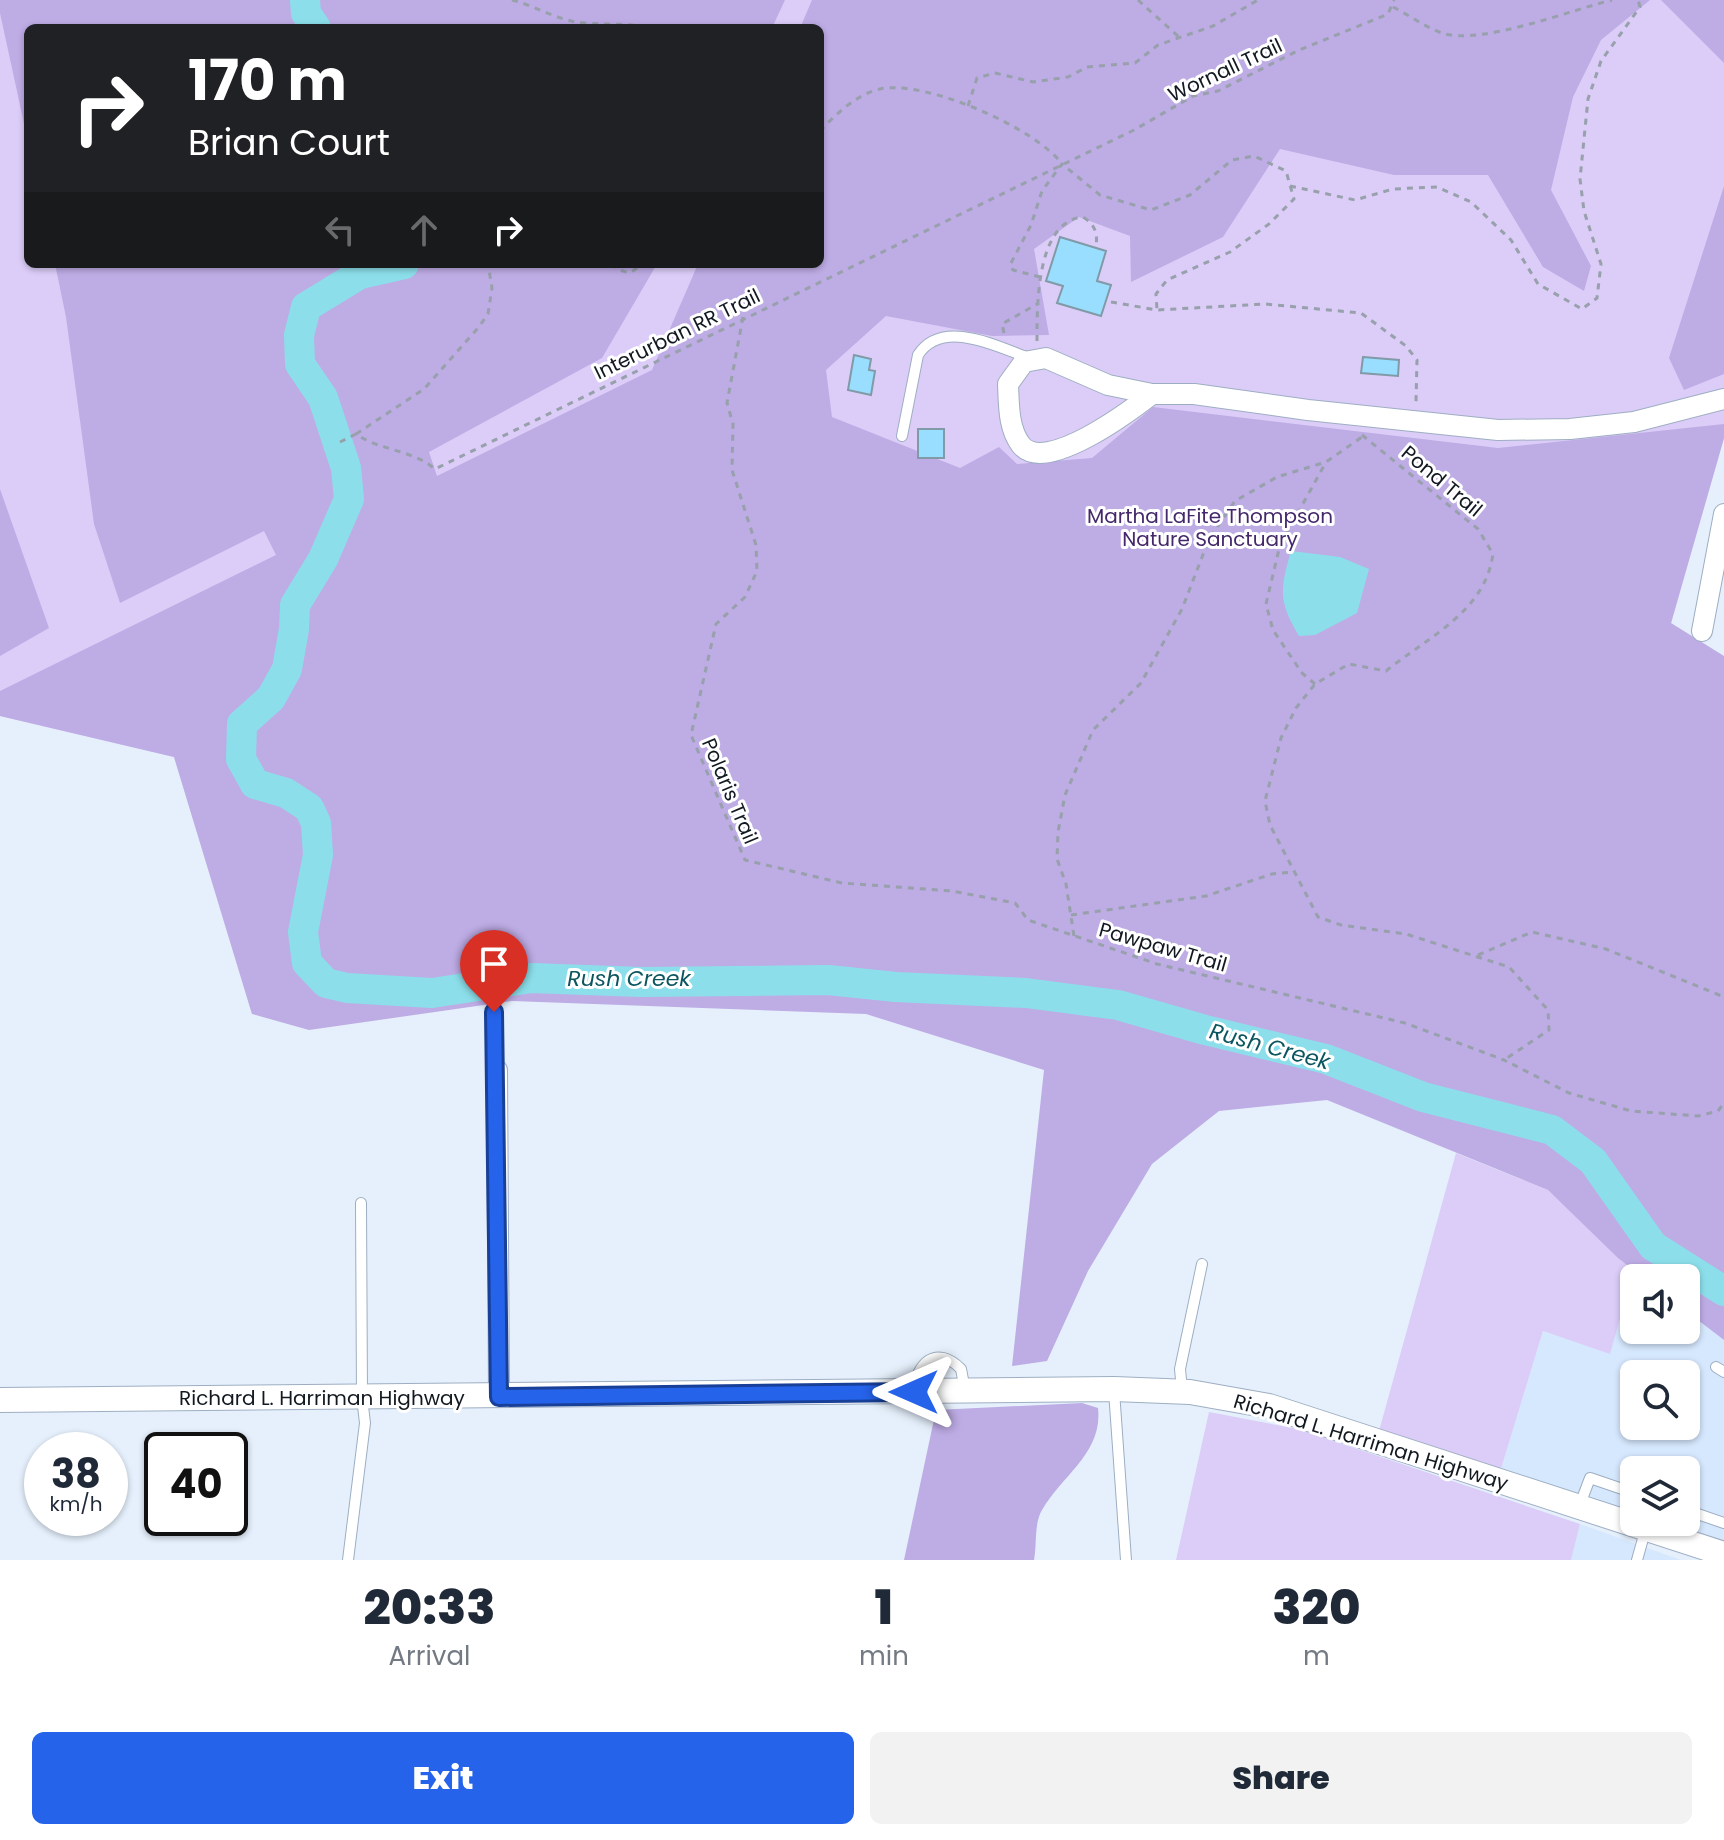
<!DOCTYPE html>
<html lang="en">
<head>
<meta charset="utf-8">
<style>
  :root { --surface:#fff; --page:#f2f2f3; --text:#1f2937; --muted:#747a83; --accent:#2563eb }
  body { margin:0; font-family:Poppins,sans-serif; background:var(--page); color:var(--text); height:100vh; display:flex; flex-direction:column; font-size:30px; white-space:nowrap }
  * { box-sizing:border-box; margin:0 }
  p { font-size:26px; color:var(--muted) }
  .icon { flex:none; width:44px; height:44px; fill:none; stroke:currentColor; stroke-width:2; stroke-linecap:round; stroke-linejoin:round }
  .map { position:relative; height:1560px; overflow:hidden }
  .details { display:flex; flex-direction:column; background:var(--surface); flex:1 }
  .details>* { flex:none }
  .hud { position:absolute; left:24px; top:24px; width:800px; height:244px; border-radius:12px; box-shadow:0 2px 6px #0004; background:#202124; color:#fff; overflow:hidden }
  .tools { position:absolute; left:1620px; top:1264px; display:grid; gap:16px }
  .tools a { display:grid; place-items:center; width:80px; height:80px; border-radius:12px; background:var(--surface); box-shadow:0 2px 6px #0004; font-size:40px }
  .speed { position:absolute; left:24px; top:1432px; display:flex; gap:16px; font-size:40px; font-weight:700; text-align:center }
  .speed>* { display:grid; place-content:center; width:104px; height:104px; border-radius:50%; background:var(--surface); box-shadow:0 2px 6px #0004; line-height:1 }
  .speed small { font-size:20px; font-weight:400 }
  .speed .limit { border:4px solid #111; border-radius:12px; background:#fff; color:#111 }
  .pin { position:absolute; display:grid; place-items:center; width:68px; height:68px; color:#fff; margin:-82px -34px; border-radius:50% 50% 50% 0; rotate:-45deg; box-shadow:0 0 8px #0007 }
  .pin .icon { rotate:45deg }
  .me { position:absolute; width:88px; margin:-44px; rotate:270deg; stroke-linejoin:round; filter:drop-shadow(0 0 6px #0008) }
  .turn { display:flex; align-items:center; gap:28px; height:168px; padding:0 32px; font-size:36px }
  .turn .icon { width:104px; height:104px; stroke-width:2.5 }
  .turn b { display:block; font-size:56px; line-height:68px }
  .lanes { display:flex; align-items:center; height:76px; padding:0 32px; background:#0003; justify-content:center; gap:40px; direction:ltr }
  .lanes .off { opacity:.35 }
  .eta { display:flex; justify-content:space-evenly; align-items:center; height:136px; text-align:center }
  .eta b { font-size:48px; font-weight:800; line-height:56px }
  .action { display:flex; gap:16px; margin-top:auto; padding:16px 32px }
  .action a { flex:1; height:92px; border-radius:12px; background:var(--accent); color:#fff; font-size:32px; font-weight:800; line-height:92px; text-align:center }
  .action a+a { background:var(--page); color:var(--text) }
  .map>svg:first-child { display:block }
  .built { fill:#d6e8fe; fill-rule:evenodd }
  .green { fill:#dbcdf8; fill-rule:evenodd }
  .forest { fill:#beace5 }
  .water { fill:#8cdfea }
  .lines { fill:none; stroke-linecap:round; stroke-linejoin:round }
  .river { stroke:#8cdfea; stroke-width:30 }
  .building { fill:#9df; stroke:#819aa7; stroke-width:2 }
  .service-casing { stroke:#9eaec2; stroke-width:12 }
  .minor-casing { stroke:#9eaec2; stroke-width:22 }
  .tertiary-casing { stroke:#9eaec2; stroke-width:26 }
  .path { stroke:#97a0ab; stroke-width:3; stroke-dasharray:6 6; stroke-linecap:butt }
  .service { stroke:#fff; stroke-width:10 }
  .minor { stroke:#fff; stroke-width:20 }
  .tertiary { stroke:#fff; stroke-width:24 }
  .route-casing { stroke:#184099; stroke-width:20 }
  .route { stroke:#2563eb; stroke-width:14 }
  .labels { text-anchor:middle; stroke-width:6; stroke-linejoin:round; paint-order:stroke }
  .street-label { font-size:20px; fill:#121820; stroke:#fff }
  .park-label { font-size:20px; fill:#44286b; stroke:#fff }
  .water-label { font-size:22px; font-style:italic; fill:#0c565f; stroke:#fff }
</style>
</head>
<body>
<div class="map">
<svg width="1724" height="1560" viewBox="0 0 1724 1560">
  <rect width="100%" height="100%" fill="#e5f0fc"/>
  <path class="built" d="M1634,1270L1644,1278H1634V1330H1686V1311L1724,1340V1544L1656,1522H1686V1470H1634V1515L1500,1472L1543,1331L1610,1353ZM1634,1374H1686V1426H1634Z
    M1580,1524L1681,1560H1571Z"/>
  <path class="green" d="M0,0H1724V438L1664,648L1623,1154L645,937L252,1014L174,757L0,716ZM28,28H820V264H28Z
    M1456,1153L1548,1190L1634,1270L1610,1354L1543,1331L1500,1472L1379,1431Z
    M1209,1412L1298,1429L1580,1524L1571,1560H1176Z"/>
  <path class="forest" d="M0,0H785L772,28H28V142L0,13Z
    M812,0H1650L1601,40L1573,97L1551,190L1591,266L1584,291L1543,267L1488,175H1394L1280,149L1223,237L1131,282L1130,236L1079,217L1034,249L1049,335L992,336L886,316L826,370L832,417L960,468L999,447L1017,464L1092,458L1153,407L1498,448L1724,424V438L1671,623L1724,656V1340L1686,1311V1278H1644L1618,1258L1548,1190L1327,1100L1219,1111L1152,1164L1088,1271L1047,1361L1012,1366L1044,1070L866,1014L512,1001L309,1030L252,1014L174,757L0,716V691L276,555L264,531L120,603L94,524L66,317L55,264H657L602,358L429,452L437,476L652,370L698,264H820V28H800Z
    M1661,0H1724V63Z
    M1724,186V374L1684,390L1669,358Z
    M0,489L49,628L0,656Z
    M1082,1403L1098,1408C1103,1453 1062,1475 1042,1510C1034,1523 1037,1545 1034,1560H904L936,1410Z"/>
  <path class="water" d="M1291,551L1340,557L1369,569L1357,613L1315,635L1299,636C1278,601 1280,589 1291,551Z"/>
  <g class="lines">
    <path class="river" d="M305,0L306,13L316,28
      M404,264L360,274L306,307L299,335L300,364L323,398L346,468L349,499L323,559L295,605L294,629L287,669L271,698L242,724L241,759L255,784L286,793L309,808L316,823L318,855L303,932L307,963L326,983L347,988L432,993L531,978L641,982L828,980L896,987L1026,993L1118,1005L1205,1030L1326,1059L1423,1097L1552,1130L1593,1161L1653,1246L1724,1291"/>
  </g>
  <path class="building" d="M1060,237L1106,251L1097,281L1111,285L1101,316L1057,303L1063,286L1046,281Z
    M854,355L871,359L869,370L875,371L871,395L848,390Z
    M1363,357L1399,360L1398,376L1361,373Z
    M918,429H944V458H918Z"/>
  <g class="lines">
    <g class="service-casing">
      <path id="service" d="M902,436L918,355C942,318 996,346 1029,358
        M491,951L497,1070
        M1716,1367L1724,1372
        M1182,1390L1180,1369L1202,1264
        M1114,1391L1126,1560
        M914,1392C916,1363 936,1344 961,1369L965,1390
        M1579,1507L1590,1478L1634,1493
        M1686,1510L1724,1523
        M348,1560L365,1423L362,1398L361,1203
        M1637,1560L1646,1528"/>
    </g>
    <g class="minor-casing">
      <path id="minor" d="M1152,394C1130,411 1045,475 1021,445C1008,428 1009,404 1008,384L1024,362L1046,358L1108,385L1152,394H1194L1308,410L1498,430L1570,429L1634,422L1724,399
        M1702,631L1724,514
        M497,1070L499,1397"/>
    </g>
    <g class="tertiary-casing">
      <path id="tertiary" d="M0,1400L1114,1389L1190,1392L1269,1406L1724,1554"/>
    </g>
    <path class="path" d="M512,0C536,6 558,21 584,23C608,25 629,23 653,28
      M1138,0L1180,38
      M1393,7C1409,15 1425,27 1442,33C1480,46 1571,10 1612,0
      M968,106L977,78L995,73L1033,82L1068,77L1087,67L1135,63L1158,45L1213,26L1258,0
      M820,131C835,115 857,94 880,89C924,79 1036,128 1062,164
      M1290,186L1355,200L1393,189L1437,187L1471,202L1511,240L1538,284L1582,309L1597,298L1601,264L1584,211L1580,179L1588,99L1601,61L1640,7L1638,0
      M611,264L619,270L630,273L643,264
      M1040,277L1013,270L1010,265L1031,225L1042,191L1062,164L1100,195L1151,210L1190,195L1232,160L1254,156L1286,171L1294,199L1269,224L1230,252L1167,280L1156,294L1157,310
      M1111,302L1157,310L1265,304L1361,313L1406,346L1417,360L1416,402
      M743,317L727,403L733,424L732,470L756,545L757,571L745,597L716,624L691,735L745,860L842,883L952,891L1015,903L1028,920L1157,964L1405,1023L1504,1060L1569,1093L1631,1111L1698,1116L1718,1111L1724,1103
      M1004,333L1002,324L1039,303
      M1037,341C1037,306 1036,221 1083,217C1094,224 1098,232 1096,246
      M356,434L424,389L478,328L488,314L492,288L488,264
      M1362,435L1478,529L1493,554C1485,612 1428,637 1386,671L1349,664L1315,684L1296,708L1281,738L1265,801L1270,825L1318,917L1341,925L1406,934L1509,967L1548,1010L1549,1030L1504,1060
      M340,442L356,434C380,451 411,449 435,469L1134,130L1193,96L1218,91L1299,50L1388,14L1394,0
      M1315,684L1302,673L1273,630L1266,604L1280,545L1326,462
      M1071,915L1206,896L1272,874L1293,872
      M1074,936L1066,884L1057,859L1058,832L1065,795L1093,730L1141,683L1182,609L1209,539L1235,501L1277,477L1326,462L1362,437
      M1478,955L1532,932L1606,949L1724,997"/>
    <use href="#service" class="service"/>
    <use href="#minor" class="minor"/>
    <use href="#tertiary" class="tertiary"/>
  </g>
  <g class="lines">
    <g class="route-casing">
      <path id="route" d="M494,1012L499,1397L914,1392"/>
    </g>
    <use href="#route" class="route"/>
  </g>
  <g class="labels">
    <g class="street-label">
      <text transform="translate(1225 70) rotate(-25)" y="7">Wornall Trail</text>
      <text transform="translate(677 334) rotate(-26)" y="7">Interurban RR Trail</text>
      <text transform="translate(1442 481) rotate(40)" y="7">Pond Trail</text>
      <text transform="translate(730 791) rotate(67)" y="7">Polaris Trail</text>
      <text transform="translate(1163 947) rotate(16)" y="7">Pawpaw Trail</text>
      <text x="322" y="1405">Richard L. Harriman Highway</text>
      <text transform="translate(1371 1442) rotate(17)" y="7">Richard L. Harriman Highway</text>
    </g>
    <g class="park-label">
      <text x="1210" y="523">Martha LaFite Thompson<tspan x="1210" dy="23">Nature Sanctuary</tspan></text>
    </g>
    <g class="water-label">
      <text x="629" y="986">Rush Creek</text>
      <text transform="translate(1270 1046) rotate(15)" y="8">Rush Creek</text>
    </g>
  </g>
</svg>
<div class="tools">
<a><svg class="icon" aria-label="sound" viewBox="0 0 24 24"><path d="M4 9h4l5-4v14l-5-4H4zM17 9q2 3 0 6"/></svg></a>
<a><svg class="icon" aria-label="search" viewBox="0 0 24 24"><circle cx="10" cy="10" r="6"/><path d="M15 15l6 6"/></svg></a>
<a><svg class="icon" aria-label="layers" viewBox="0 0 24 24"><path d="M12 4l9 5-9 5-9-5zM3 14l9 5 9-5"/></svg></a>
</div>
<div class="speed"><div>38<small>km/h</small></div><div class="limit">40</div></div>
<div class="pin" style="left:494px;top:1012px;background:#d93025"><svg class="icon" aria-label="arrive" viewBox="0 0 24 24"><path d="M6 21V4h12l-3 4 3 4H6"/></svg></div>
<svg class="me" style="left:914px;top:1392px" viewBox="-20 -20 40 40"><path d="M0-17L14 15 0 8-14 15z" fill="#2563eb" stroke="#fff" stroke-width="4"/></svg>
<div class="hud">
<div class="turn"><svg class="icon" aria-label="right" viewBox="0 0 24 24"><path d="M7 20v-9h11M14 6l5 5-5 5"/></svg><div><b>170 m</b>Brian Court</div></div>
<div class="lanes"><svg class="icon off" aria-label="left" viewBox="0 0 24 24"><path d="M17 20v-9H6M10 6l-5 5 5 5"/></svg><svg class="icon off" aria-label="ahead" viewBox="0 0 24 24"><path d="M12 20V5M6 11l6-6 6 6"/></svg><svg class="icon" aria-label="right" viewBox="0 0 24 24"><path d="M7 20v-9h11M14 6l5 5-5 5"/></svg></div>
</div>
</div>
<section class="details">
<div class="eta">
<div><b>20:33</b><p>Arrival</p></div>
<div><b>1</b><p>min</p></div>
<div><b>320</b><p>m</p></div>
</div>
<div class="action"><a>Exit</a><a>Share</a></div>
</section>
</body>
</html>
